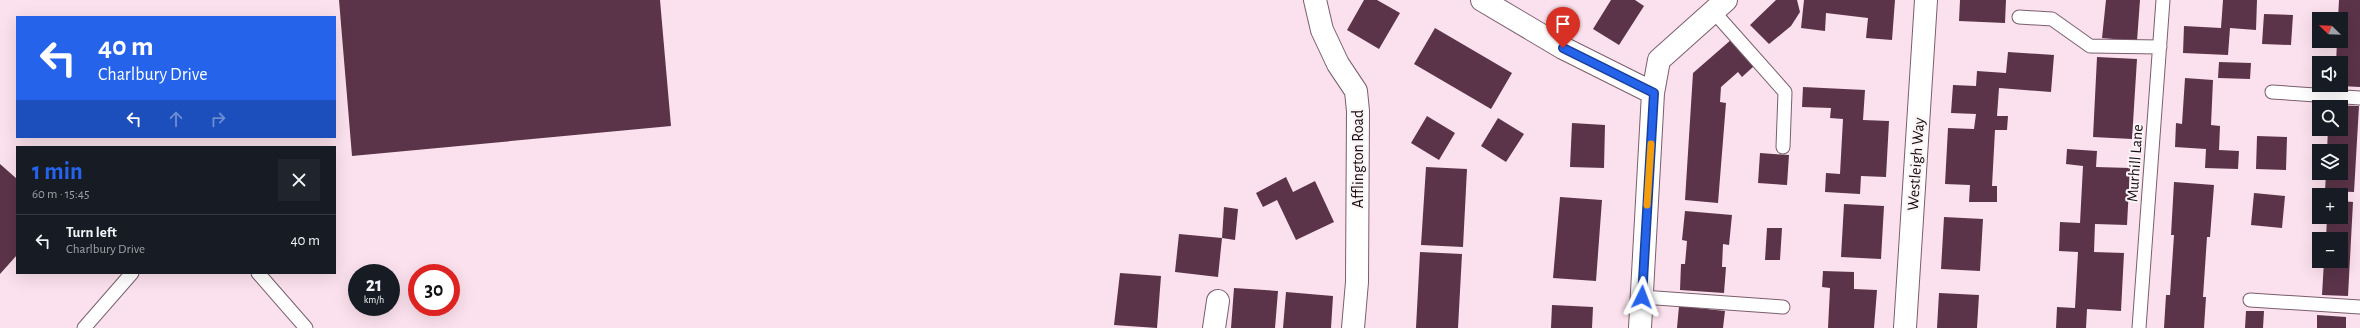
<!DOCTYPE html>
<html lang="en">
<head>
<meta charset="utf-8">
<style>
  :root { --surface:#171b24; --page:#20242c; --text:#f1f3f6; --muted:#9ea1a6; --line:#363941; --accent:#2563eb }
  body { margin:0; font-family:"Alegreya Sans",sans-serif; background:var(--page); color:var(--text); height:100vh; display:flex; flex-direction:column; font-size:15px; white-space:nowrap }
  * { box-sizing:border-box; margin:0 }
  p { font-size:13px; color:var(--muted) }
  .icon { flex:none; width:22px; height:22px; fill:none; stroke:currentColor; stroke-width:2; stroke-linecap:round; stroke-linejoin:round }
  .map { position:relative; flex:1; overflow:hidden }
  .side { position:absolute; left:16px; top:146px; width:320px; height:128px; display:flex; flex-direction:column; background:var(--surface); border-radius:0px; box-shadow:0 4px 16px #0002 }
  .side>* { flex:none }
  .hud { position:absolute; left:16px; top:16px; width:320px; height:122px; border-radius:0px; box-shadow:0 4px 16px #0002; background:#2563eb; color:#fff; overflow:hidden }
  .needle { width:26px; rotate:293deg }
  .tools { position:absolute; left:2312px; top:12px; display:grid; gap:8px }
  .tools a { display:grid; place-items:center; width:36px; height:36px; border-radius:0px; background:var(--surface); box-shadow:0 4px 16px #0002; font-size:20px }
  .speed { position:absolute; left:348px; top:264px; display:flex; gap:8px; font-size:20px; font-weight:700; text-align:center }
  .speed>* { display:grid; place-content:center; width:52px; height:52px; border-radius:50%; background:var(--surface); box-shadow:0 4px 16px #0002; line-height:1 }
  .speed small { font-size:10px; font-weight:400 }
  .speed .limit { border:6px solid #d22; background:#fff; color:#111 }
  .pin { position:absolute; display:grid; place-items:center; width:34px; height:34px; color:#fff; margin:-41px -17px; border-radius:50% 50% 50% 0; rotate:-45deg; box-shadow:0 0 4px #0007 }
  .pin .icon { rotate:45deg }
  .me { position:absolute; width:44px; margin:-22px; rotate:3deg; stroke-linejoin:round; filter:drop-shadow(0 0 3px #0008) }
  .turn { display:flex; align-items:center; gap:14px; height:84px; padding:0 16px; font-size:18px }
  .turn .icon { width:52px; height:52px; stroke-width:2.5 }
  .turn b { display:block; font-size:28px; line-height:34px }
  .lanes { display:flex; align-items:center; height:38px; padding:0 16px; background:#0003; justify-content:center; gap:20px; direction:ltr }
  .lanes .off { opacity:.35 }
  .round { display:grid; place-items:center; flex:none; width:42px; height:42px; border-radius:0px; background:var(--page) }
  .head { display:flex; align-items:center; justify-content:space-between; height:68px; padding:0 16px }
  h1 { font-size:24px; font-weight:700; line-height:30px; color:var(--accent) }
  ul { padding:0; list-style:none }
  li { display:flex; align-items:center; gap:12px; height:52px; padding:0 16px; border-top:1px solid var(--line) }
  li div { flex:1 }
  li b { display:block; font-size:15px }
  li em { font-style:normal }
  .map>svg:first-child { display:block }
  .building { fill:#5b3449 }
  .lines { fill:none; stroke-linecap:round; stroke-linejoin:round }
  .lane-casing { stroke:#7a5e6c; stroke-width:15 }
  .street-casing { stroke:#7a5e6c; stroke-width:24 }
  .lane { stroke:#fff; stroke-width:13 }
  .street { stroke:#fff; stroke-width:22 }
  .route-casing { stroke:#184099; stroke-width:10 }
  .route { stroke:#2563eb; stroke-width:7 }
  .slow { stroke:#f59e0b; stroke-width:7 }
  .labels { text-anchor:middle; stroke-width:4; stroke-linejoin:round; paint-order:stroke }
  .street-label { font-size:16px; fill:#160b11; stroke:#fbf4f7 }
</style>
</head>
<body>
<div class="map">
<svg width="2360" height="328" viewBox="0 0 2360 328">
  <rect width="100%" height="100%" fill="#fbe1ed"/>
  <path class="building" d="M339,0H660L671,126L352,156Z
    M1364,0H1377L1400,13L1379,49L1347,30Z
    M1611,0H1635L1644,6L1619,45L1593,29Z
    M1776,0H1797L1800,12L1791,26L1769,44L1750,25Z
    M1804,0H1895L1892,40L1866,38L1868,18L1826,13L1825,31L1801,28Z
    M1960,0H2006L2005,23L1959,21Z
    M2106,0H2140L2137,41L2102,38Z
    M2223,0H2257L2256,30L2230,28L2228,55L2183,53L2184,26L2221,28Z
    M2339,0H2360V87L2341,86V63H2336L2337,41H2341V19H2338Z
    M2264,14L2293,15L2291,45L2262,44Z
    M1435,28L1512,73L1491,109L1414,64Z
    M1732,39L1754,66L1742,77L1738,72L1721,87L1720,102L1726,103L1718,203L1685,200L1693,73Z
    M2008,52L2054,55L2051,92L1999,88L1997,116H2008L2007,130H1995L1992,186H1997V202H1969L1970,185L1945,184L1948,128L1974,129L1976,114L1951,113L1953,85L1976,86L1977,71L2006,73Z
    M2097,57L2137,59L2132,139L2093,137Z
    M2219,62L2251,63L2250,79L2218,78Z
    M2185,78L2213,80L2211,125L2220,126L2219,150L2239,151L2238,169L2205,168L2206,149L2175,147L2176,123L2182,124Z
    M1803,87L1865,90L1863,120L1889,121L1886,177L1861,176L1860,194L1825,192L1826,173L1840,174L1843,119L1830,118L1831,108L1802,107Z
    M2329,105L2359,106L2354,192L2325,191L2326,173H2341V151H2327L2328,129H2341V107H2329Z
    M1427,116L1455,133L1439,160L1411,143Z
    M1498,118L1524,134L1506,162L1481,146Z
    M1572,123L1605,125L1604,168L1570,167Z
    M2257,136L2287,137L2286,170L2256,169Z
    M2067,149L2097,151L2096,167L2130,168L2127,225L2095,224L2094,252L2124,253L2121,311L2087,309L2086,328H2056L2057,307L2075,308L2078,252L2059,251L2060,222L2080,223L2083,166L2066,164Z
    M1760,153L1789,155L1787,185L1758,183Z
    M0,164L17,179V255L0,274Z
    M1426,167L1467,169L1463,247L1421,245Z
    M1286,177L1293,192L1315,181L1334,222L1296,240L1277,200L1263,207L1256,193Z
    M2174,182L2214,185L2210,237H2207L2203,297H2206L2204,328H2164L2166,295H2170L2174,235H2171Z
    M2254,193L2285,196L2282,228L2251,225Z
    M1560,197L1602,200L1596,281L1553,278Z
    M2341,201L2353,202L2348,296L2322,295L2324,261H2341V239H2326L2327,217H2341Z
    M1844,204L1884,206L1881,259L1841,257Z
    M1224,207L1238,209L1235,240L1222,238L1218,277L1175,272L1179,234L1222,238Z
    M1685,211L1732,215L1729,245L1723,244L1722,267H1726L1724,293L1680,290L1681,264H1685L1687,241L1682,240Z
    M1944,217L1983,219L1980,271L1941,269Z
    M1767,228H1782L1780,260H1765Z
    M1420,252L1462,254L1458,328H1416Z
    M1823,271L1854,272V289L1877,290L1874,328H1828L1830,288L1822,287Z
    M1120,273L1161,276L1157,328L1114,325Z
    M1234,288L1278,291L1275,328H1231Z
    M1286,292L1333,296L1331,328H1283Z
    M1939,293L1979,295L1977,328H1937Z
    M1552,305L1593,307L1592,328H1551Z
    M1679,306L1725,311L1723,328H1677Z
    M2246,311H2264L2263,328H2245Z
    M2317,315L2346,317V328H2317Z"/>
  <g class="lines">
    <g class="lane-casing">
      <path id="lane" d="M1714,12L1785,92L1783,147
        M2019,17L2052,19L2090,46L2160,47
        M2272,92L2360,98
        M258,273L306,328
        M1642,297L1783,307
        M2250,300L2360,307
        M84,328L132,273
        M2139,328L2163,0"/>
    </g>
    <g class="street-casing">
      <path id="street" d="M1315,0L1322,30L1338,64L1356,91L1358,111L1357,282L1353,328
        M1482,0L1563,48L1653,93
        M1214,328L1218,301
        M1640,328L1653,93L1659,60L1726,0
        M1905,328L1926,0"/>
    </g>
    <use href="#lane" class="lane"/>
    <use href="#street" class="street"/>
  </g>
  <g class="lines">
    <g class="route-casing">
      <path id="route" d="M1563,48L1654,93L1642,297"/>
    </g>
    <use href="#route" class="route"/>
    <path class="slow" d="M1647,205L1651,144"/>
  </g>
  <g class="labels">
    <g class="street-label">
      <text transform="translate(1357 159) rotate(-90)" y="6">Afflington Road</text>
      <text transform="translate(2134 163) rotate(-86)" y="6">Murhill Lane</text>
      <text transform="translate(1915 164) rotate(-86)" y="6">Westleigh Way</text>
    </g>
  </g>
</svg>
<div class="tools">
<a><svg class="needle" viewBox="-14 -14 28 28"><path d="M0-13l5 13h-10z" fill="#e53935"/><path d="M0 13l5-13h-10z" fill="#9ea1a6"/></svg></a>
<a><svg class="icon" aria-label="sound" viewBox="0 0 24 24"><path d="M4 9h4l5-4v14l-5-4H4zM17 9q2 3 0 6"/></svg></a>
<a><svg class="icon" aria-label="search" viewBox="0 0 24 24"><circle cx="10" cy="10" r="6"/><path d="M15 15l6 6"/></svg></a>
<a><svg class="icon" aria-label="layers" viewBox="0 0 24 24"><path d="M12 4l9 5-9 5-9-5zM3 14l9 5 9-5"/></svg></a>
<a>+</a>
<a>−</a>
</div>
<div class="speed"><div>21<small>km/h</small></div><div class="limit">30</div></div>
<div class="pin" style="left:1563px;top:48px;background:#d93025"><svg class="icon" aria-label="arrive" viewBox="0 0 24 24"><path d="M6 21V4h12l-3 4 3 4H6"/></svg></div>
<svg class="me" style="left:1642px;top:297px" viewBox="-20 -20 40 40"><path d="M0-17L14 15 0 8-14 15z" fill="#2563eb" stroke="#fff" stroke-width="4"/></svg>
<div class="hud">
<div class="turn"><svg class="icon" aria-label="left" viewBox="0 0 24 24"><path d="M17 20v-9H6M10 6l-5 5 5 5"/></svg><div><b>40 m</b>Charlbury Drive</div></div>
<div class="lanes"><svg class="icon" aria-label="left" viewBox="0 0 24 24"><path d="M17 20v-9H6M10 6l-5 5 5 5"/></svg><svg class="icon off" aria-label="ahead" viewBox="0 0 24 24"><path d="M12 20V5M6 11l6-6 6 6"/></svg><svg class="icon off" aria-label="right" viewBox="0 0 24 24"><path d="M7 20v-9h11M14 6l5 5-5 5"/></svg></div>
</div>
<section class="side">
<div class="head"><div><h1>1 min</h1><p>60 m · 15:45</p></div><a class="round"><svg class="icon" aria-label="close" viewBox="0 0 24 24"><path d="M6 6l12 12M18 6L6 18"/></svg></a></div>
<ul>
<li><svg class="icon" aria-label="left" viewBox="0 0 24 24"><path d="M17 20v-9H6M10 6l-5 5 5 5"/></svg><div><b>Turn left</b><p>Charlbury Drive</p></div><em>40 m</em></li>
</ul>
</section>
</div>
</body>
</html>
